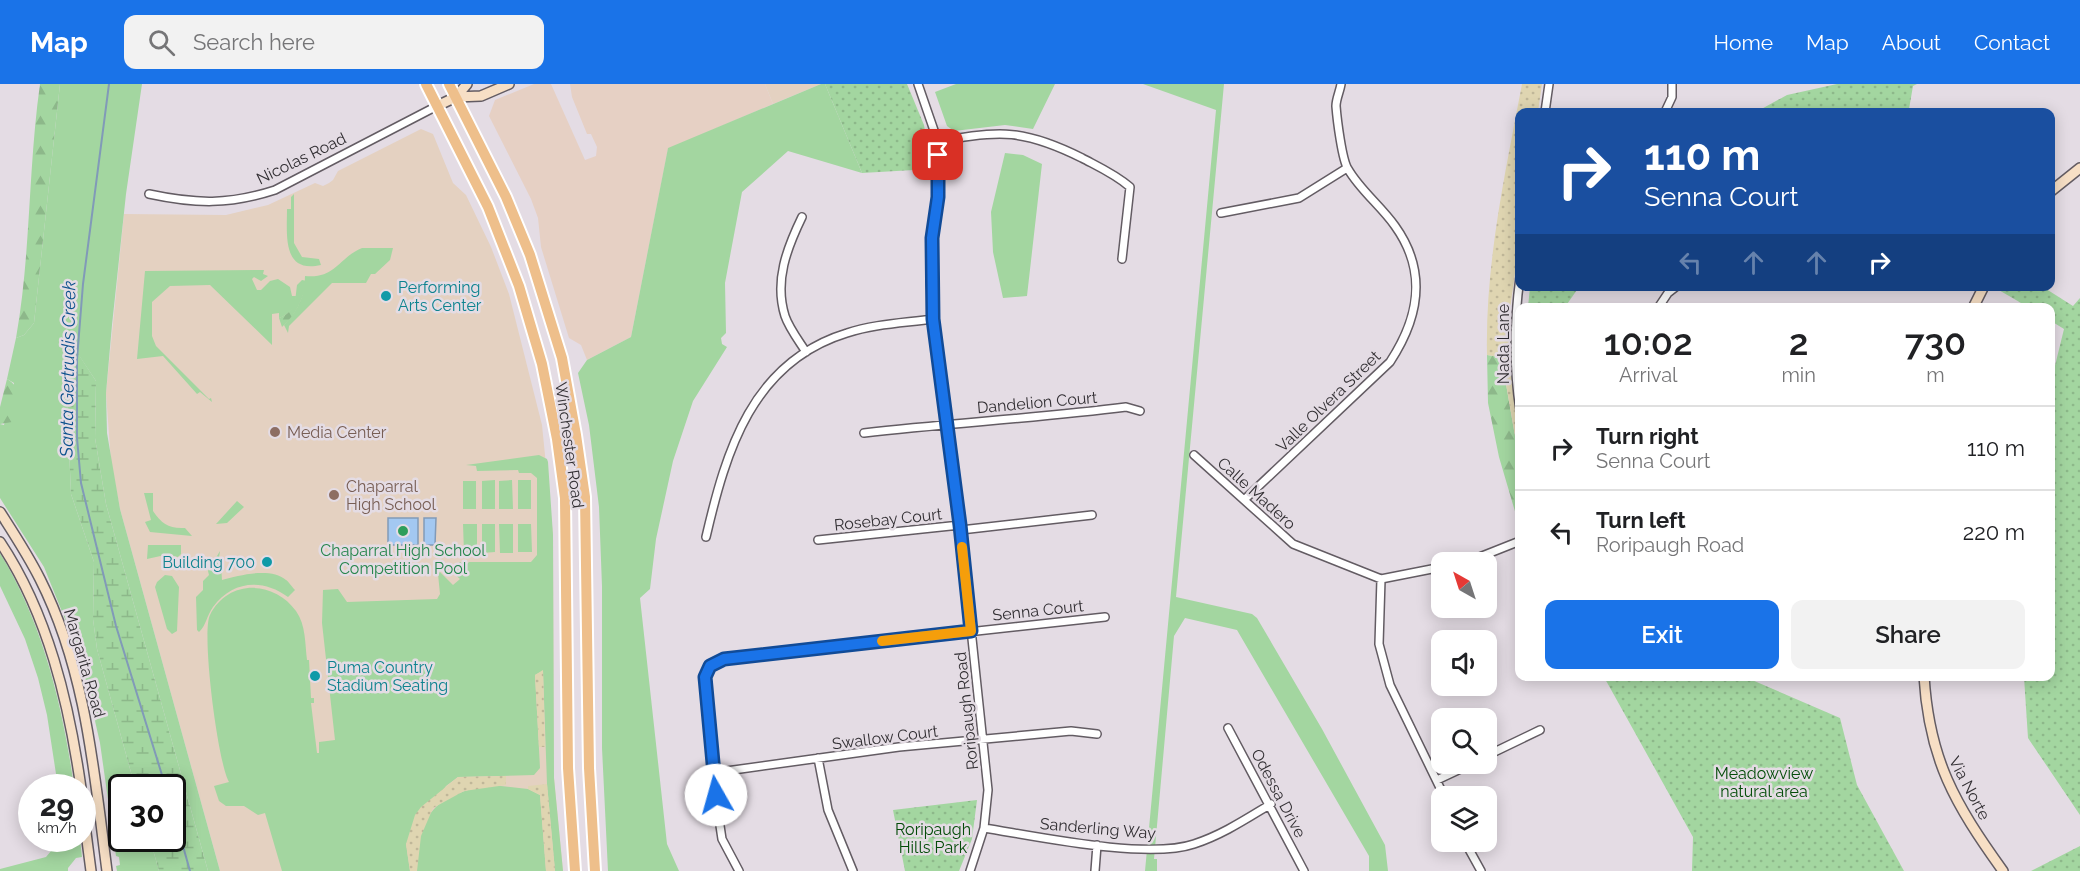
<!DOCTYPE html>
<html lang="en">
<head>
<meta charset="utf-8">
<style>
  :root { --surface:#fff; --page:#f2f2f2; --text:#202124; --muted:#757577; --line:#e0e0e0; --accent:#1a73e8 }
  body { margin:0; font-family:Raleway,sans-serif; background:var(--page); color:var(--text); height:100vh; display:flex; flex-direction:column; font-size:22px; white-space:nowrap }
  * { box-sizing:border-box; margin:0 }
  p { font-size:20px; color:var(--muted) }
  .icon { flex:none; width:33px; height:33px; fill:none; stroke:currentColor; stroke-width:2; stroke-linecap:round; stroke-linejoin:round }
  .map { position:relative; flex:1; overflow:hidden }
  .drawer { position:absolute; left:1515px; top:219px; width:540px; height:378px; display:flex; flex-direction:column; background:var(--surface); border-radius:12px; box-shadow:0 3px 15px #0003 }
  .drawer>* { flex:none }
  .guide { position:absolute; left:1515px; top:24px; width:540px; height:183px; border-radius:12px; box-shadow:0 3px 15px #0003; background:#1a4fa0; color:#fff; overflow:hidden }
  .needle { width:39px; rotate:321deg }
  .tools { position:absolute; left:1431px; top:468px; display:grid; gap:12px }
  .tools a { display:grid; place-items:center; width:66px; height:66px; border-radius:12px; background:var(--surface); box-shadow:0 3px 15px #0003; font-size:30px }
  .speed { position:absolute; left:18px; top:690px; display:flex; gap:12px; font-size:30px; font-weight:700; text-align:center }
  .speed>* { display:grid; place-content:center; width:78px; height:78px; border-radius:50%; background:var(--surface); box-shadow:0 3px 15px #0003; line-height:1 }
  .speed small { font-size:15px; font-weight:400 }
  .speed .limit { border:3px solid #111; border-radius:9px; background:#fff; color:#111 }
  .pin { position:absolute; display:grid; place-items:center; width:51px; height:51px; color:#fff; margin:-26px; border-radius:12px; box-shadow:0 3px 9px #0006 }
  .me { position:absolute; width:66px; margin:-33px; rotate:353deg; stroke-linejoin:round; filter:drop-shadow(0 0 4px #0008) }
  .turn { display:flex; align-items:center; gap:21px; height:126px; padding:0 30px; font-size:27px }
  .turn .icon { width:78px; height:78px; stroke-width:2.5 }
  .turn b { display:block; font-size:42px; line-height:51px }
  .lanes { display:flex; align-items:center; height:57px; padding:0 30px; background:#0003; justify-content:center; gap:30px; direction:ltr }
  .lanes .off { opacity:.35 }
  .eta { display:flex; justify-content:space-evenly; align-items:center; height:102px; text-align:center }
  .eta b { font-size:36px; font-weight:600; line-height:42px }
  .cta { display:flex; gap:12px; margin-top:auto; padding:12px 30px }
  .cta a { flex:1; height:69px; border-radius:12px; background:var(--accent); color:#fff; font-size:24px; font-weight:600; line-height:69px; text-align:center }
  .cta a+a { background:var(--page); color:var(--text) }
  ul { padding:0; list-style:none }
  li { display:flex; align-items:center; gap:18px; height:84px; padding:0 30px; border-top:2px solid var(--line) }
  li div { flex:1 }
  li b { display:block; font-size:22px }
  li em { font-style:normal }
  header { display:flex; align-items:center; gap:36px; box-sizing:border-box; height:84px; padding:0 30px; background:var(--accent); color:#fff }
  header strong { font-size:28px }
  nav { display:flex; gap:33px; margin-inline-start:auto; font-size:21px }
  .search { width:420px; height:54px; background:var(--page); display:flex; align-items:center; gap:15px; box-sizing:border-box; padding:0 21px; border-radius:12px; color:var(--muted); font-size:22px }
  .map>svg:first-child { display:block }
  .commercial { fill:#e6d0c4 }
  .education { fill:#e4d1c1 }
  .green { fill:#a3d6a0 }
  .forest { fill:url(#forest-firs) }
  .wetland { fill:url(#wetland-marsh) }
  .sand { fill:url(#sand-dots) }
  .park { fill:url(#park-dots) }
  .water { fill:#a3c8f1; stroke:#819ab8; stroke-width:1.5 }
  .lines { fill:none; stroke-linecap:round; stroke-linejoin:round }
  .stream { stroke:#819ab8; stroke-width:2 }
  .street-casing { stroke:#635c63; stroke-width:10 }
  .secondary-casing { stroke:#635c63; stroke-width:12 }
  .primary-casing { stroke:#fff; stroke-width:14 }
  .street { stroke:#fff; stroke-width:7 }
  .secondary { stroke:#f7dfc5; stroke-width:9 }
  .primary { stroke:#eebf8b; stroke-width:10 }
  .route-casing { stroke:#114b97; stroke-width:15 }
  .route { stroke:#1a73e8; stroke-width:10 }
  .slow { stroke:#f59e0b; stroke-width:10 }
  .culture-dot { fill:#0f9aa8; stroke:#e4dce4; stroke-width:2 }
  .education-dot { fill:#8d6e63; stroke:#e4dce4; stroke-width:2 }
  .leisure-dot { fill:#2e9e5b; stroke:#e4dce4; stroke-width:2 }
  .labels { text-anchor:middle; stroke-width:5; stroke-linejoin:round; paint-order:stroke }
  .street-label { font-size:16px; fill:#322f33; stroke:#e4dce4 }
  .culture-label { font-size:16px; fill:#0d838f; stroke:#e4dce4; text-anchor:start }
  .education-label { font-size:16px; fill:#785e54; stroke:#e4dce4; text-anchor:start }
  .leisure-label { font-size:16px; fill:#27864d; stroke:#e4dce4 }
  .park-label { font-size:16px; fill:#034c08; stroke:#e4dce4 }
  .water-label { font-size:18px; font-style:italic; fill:#0c518d; stroke:#e4dce4 }
</style>
</head>
<body>
<header>
<strong>Map</strong>
<div class="search"><svg class="icon" aria-label="search" viewBox="0 0 24 24"><circle cx="10" cy="10" r="6"/><path d="M15 15l6 6"/></svg>Search here</div>
<nav><a>Home</a><a>Map</a><a>About</a><a>Contact</a></nav>
</header>
<div class="map">
<svg width="2080" height="787" viewBox="0 0 2080 787">
  <defs>
    <pattern id="forest-firs" width="22" height="20" patternUnits="userSpaceOnUse" patternTransform="scale(1.5)"><rect width="22" height="20" fill="#a3d6a0"/><path d="M5 1l3.5 6h-7zM16 11l3.5 6h-7z" fill="#8db88a"/></pattern>
    <pattern id="wetland-marsh" width="20" height="14" patternUnits="userSpaceOnUse" patternTransform="scale(1.5)"><rect width="20" height="14" fill="#a3d6a0"/><path d="M1 5h8M5 5V1M11 12h8M15 12V8" fill="none" stroke="#8db88a"/></pattern>
    <pattern id="sand-dots" width="8" height="8" patternUnits="userSpaceOnUse" patternTransform="scale(1.5)"><rect width="8" height="8" fill="#dfd5b1"/><path d="M2 2h.1M6 6h.1" fill="none" stroke="#c0b799" stroke-width="1.8" stroke-linecap="round"/></pattern>
    <pattern id="park-dots" width="8" height="8" patternUnits="userSpaceOnUse" patternTransform="scale(1.5)"><rect width="8" height="8" fill="#a3d6a0"/><path d="M2 2h.1M6 6h.1" fill="none" stroke="#8db88a" stroke-width="1.8" stroke-linecap="round"/></pattern>
  </defs>
  <rect width="100%" height="100%" fill="#e4dce4"/>
  <path class="commercial" d="M534,0H551L585,76L596,72L597,63L591,50H587L572,13L570,0H765L773,20L668,65L631,253L587,276L581,261L569,254L541,163L538,134L531,115L489,32L495,16Z"/>
  <path class="education" d="M765,0H821L773,20Z
    M421,45L433,50L453,99L466,111L491,163L509,210L542,341L553,451L554,694L563,787H220L120,425L111,378L106,309L124,130L226,131L268,121L315,99L323,102L329,99L333,96L338,87Z"/>
  <path class="green" d="M60,0H142L126,110L112,241L106,309L107,349L120,425L220,787H208L106,420L95,354L96,297L64,249L71,410L94,478L93,535L97,565L135,703L122,704V754L150,755L159,787H117L116,782L120,781L119,773L116,772L100,659L81,575L44,483L0,414V340L4,341L14,299L7,295L16,254L24,251L34,239Z
    M821,0H825L862,89L788,67L742,108L725,199L726,249L721,254L722,260L727,263L693,317L673,377L656,455L650,505L640,514L667,760L679,787H608L602,664V502L599,423L589,341L578,289L587,276L631,253L668,64Z
    M956,0H1055L1033,45L1005,41L954,47L947,42L935,8Z
    M1143,0H1224L1176,513L1252,530L1257,534L1322,645L1385,761L1388,787H1369V772L1237,546L1185,534L1174,552L1154,775H1157V787H1145L1216,26Z
    M1005,69L1023,71L1042,80L1027,212L1003,214L993,168L991,128Z
    M294,110V159L302,173L319,175L321,181C282,190 287,151 287,125H291V113Z
    M362,164H393L390,176L375,190H371L366,199H332L289,242L288,249L284,241C299,225 305,211 305,192C336,195 338,174 362,164Z
    M264,186L263,190L268,192L261,197L254,193L252,195L257,206H261L270,197L278,195L290,203L292,212H296C296,224 290,230 279,234V229L272,230V261L210,201L170,202L152,218V252L156,262L209,315L211,314L212,318L200,308L197,310L163,272L137,275L145,187Z
    M539,371L547,375L548,378L553,451L554,694L563,787H555L547,700L543,587L535,591L540,684L534,691L458,693L446,702L406,760L410,787H282L265,729L258,731L244,722H226L219,717L214,702L229,698C218,680 201,548 210,531C228,495 274,496 296,527C306,541 305,560 307,576H309L311,614H314V619H311L317,669H319V658L335,656L322,539L323,506L338,505L347,518L437,515L440,510L438,490L440,488L453,501L460,495L451,487L460,478L466,481L469,478H531L537,471V394L531,389H519L518,386L477,387L476,382L466,381Z
    M495,396V425H482V397Z
    M512,396L513,425H499V397Z
    M518,396H531V425H518Z
    M463,397H476V425H463Z
    M144,409H153V427C162,440 169,445 185,444L192,452L150,448L145,438L151,436Z
    M237,417L244,423L227,439L216,440Z
    M463,440H477V469H464Z
    M482,440H495V468L482,469Z
    M499,440H513V469H500Z
    M518,440H531L532,468H518Z
    M148,461H181V470L178,473L165,471L147,475Z
    M220,467L218,480L221,481L222,496C240,491 271,483 286,496C288,497 292,503 295,506L288,513C262,494 232,497 213,523C207,531 206,542 199,548L197,546L196,513L203,506V497L209,491L208,487Z
    M0,469C43,539 63,623 74,703H58L47,631L38,594L25,555L0,502Z
    M165,491L172,492L179,503L177,547L172,550L167,545L155,503L157,498Z
    M492,701L528,705L540,711L546,787H417C417,729 436,710 492,701Z
    M61,755H80L82,773L76,774L68,784V787H0V785L46,773Z"/>
  <path class="forest" d="M40,0H60L34,239L24,251L16,254C31,170 28,85 40,0Z
    M302,196L307,197C302,217 297,229 282,243L279,234C296,228 295,216 297,201Z
    M1487,271L1500,273L1502,277L1519,375V441L1499,373L1488,319Z
    M7,295C24,304 16,322 12,338L0,340V323Z"/>
  <path class="wetland" d="M64,248L96,297L95,354L106,420L208,787H159L150,755L172,754V704L135,703L97,565L93,535L94,478L71,410Z"/>
  <path class="sand" d="M1522,0H1542L1538,28H1520V154L1510,225L1508,268L1519,354V375L1502,277L1500,273L1487,271C1485,180 1505,90 1522,0Z
    M543,586L545,663H539L535,591Z
    M506,692V701L464,707L433,724L421,752L417,787H410L406,760L415,731L421,723L458,693Z
    M547,700L555,787H546L540,711L528,705V702Z"/>
  <path class="park" d="M825,0H907L924,41L931,85L862,89Z
    M1837,0H1917L1913,2L1909,25L1897,28H1756L1787,11Z
    M1530,203V202L1579,203L1565,223H1528Z
    M1998,203H2043L2073,222L2080,214V731L2028,654L2024,593L2050,592V302L2064,245L2051,237L2050,224L2028,223L1997,205Z
    M1604,593H1745L1840,634L1857,701L1904,787H1692L1693,753Z
    M977,716L972,755L959,787H905L893,726Z
    M2080,762V787H2031Z"/>
  <path class="water" d="M388,434H418V461H388Z
    M424,434H436L435,461H424Z"/>
  <g class="lines">
    <path class="stream" d="M109,0L83,200L77,275V354L81,399L116,542L166,704
      M172,723L190,787"/>
    <g class="street-casing">
      <path id="street" d="M918,0L938,58V113L932,154L930,193L933,235L960,441L988,706L984,744L970,787
        M1545,28L1549,0
        M1665,28L1672,13V0
        M938,58C999,45 1026,46 1082,74C1099,83 1115,90 1130,103L1122,175
        M149,110C196,120 229,121 275,106L437,22
        M1221,129L1299,114L1347,84
        M802,133C787,164 774,197 785,232C789,244 799,257 806,268
        M1520,193C1514,238 1513,282 1520,326
        M1658,224L1668,209L1677,202
        M864,349C952,339 1039,334 1126,323L1140,327
        M1194,371L1293,460L1381,495L1442,483
        M1245,415L1390,278C1419,234 1428,188 1395,142C1381,122 1360,106 1348,85C1342,76 1337,35 1336,22C1336,15 1340,7 1341,0
        M961,446L1092,431
        M706,453C726,367 752,278 847,249C874,240 904,239 933,235
        M818,456L960,441
        M1467,478L1520,457
        M1381,495L1379,560L1390,601L1444,712
        M1228,644L1304,787
        M1486,672L1540,646
        M818,674L828,726L853,787
        M712,689L899,663L1071,647L1097,650
        M1437,696L1471,680
        M984,744C1035,752 1147,776 1194,760C1222,751 1246,735 1271,720
        M1465,758L1481,787
        M739,787L722,755L712,689L705,593L710,582L724,575L1105,533
        M1095,787L1097,761"/>
    </g>
    <g class="secondary-casing">
      <path id="secondary" d="M456,13L467,0
        M437,22L456,13L481,12L509,0
        M2050,108L2080,84
        M1973,224L1984,202
        M0,428C14,450 28,471 40,495C86,586 94,687 107,787
        M0,458C48,530 69,619 81,704
        M1924,592C1929,676 1955,720 2003,787
        M82,718L91,787"/>
    </g>
    <g class="primary-casing">
      <path id="primary" d="M426,0L488,123L519,202L542,280L557,355L565,414L568,684L575,787
        M449,0L506,113L530,171L562,274L576,351L585,413L589,684L595,787"/>
    </g>
    <use href="#street" class="street"/>
    <use href="#secondary" class="secondary"/>
    <use href="#primary" class="primary"/>
  </g>
  <g class="lines">
    <g class="route-casing">
      <path id="route" d="M716,711L705,593L710,582L724,575L971,547L960,441L933,235L932,154L938,113V71"/>
    </g>
    <use href="#route" class="route"/>
    <path class="slow" d="M882,557L971,547L962,463"/>
  </g>
  <g class="culture-dot">
    <circle cx="386" cy="212" r="6"/>
    <circle cx="267" cy="478" r="6"/>
    <circle cx="315" cy="592" r="6"/>
  </g>
  <g class="education-dot">
    <circle cx="275" cy="348" r="6"/>
    <circle cx="334" cy="411" r="6"/>
  </g>
  <circle class="leisure-dot" cx="403" cy="447" r="6"/>
  <g class="labels">
    <g class="street-label">
      <text transform="translate(301 74) rotate(-26)" y="6">Nicolas Road</text>
      <text transform="translate(1503 260) rotate(-90)" y="6">Nada Lane</text>
      <text transform="translate(1328 317) rotate(-44)" y="6">Valle Olvera Street</text>
      <text transform="translate(1037 318) rotate(-5)" y="6">Dandelion Court</text>
      <text transform="translate(570 361) rotate(82)" y="6">Winchester Road</text>
      <text transform="translate(1257 409) rotate(42)" y="6">Calle Madero</text>
      <text transform="translate(888 435) rotate(-6)" y="6">Rosebay Court</text>
      <text transform="translate(1038 526) rotate(-6)" y="6">Senna Court</text>
      <text transform="translate(85 579) rotate(74)" y="6">Margarita Road</text>
      <text transform="translate(966 627) rotate(-96)" y="6">Roripaugh Road</text>
      <text transform="translate(885 653) rotate(-7)" y="6">Swallow Court</text>
      <text transform="translate(1970 704) rotate(62)" y="6">Via Norte</text>
      <text transform="translate(1279 709) rotate(62)" y="6">Odessa Drive</text>
      <text transform="translate(1098 744) rotate(5)" y="6">Sanderling Way</text>
    </g>
    <g class="culture-label">
      <text x="398" y="209">Performing<tspan x="398" dy="18">Arts Center</tspan></text>
      <text x="255" y="484" text-anchor="end">Building 700</text>
      <text x="327" y="589">Puma Country<tspan x="327" dy="18">Stadium Seating</tspan></text>
    </g>
    <g class="education-label">
      <text x="287" y="354">Media Center</text>
      <text x="346" y="408">Chaparral<tspan x="346" dy="18">High School</tspan></text>
    </g>
    <g class="leisure-label">
      <text x="403" y="472">Chaparral High School<tspan x="403" dy="18">Competition Pool</tspan></text>
    </g>
    <g class="park-label">
      <text x="1764" y="695">Meadowview<tspan x="1764" dy="18">natural area</tspan></text>
      <text x="933" y="751">Roripaugh<tspan x="933" dy="18">Hills Park</tspan></text>
    </g>
    <g class="water-label">
      <text transform="translate(68 285) rotate(-89)" y="6">Santa Gertrudis Creek</text>
    </g>
  </g>
</svg>
<div class="tools">
<a><svg class="needle" viewBox="-14 -14 28 28"><path d="M0-13l5 13h-10z" fill="#e53935"/><path d="M0 13l5-13h-10z" fill="#757577"/></svg></a>
<a><svg class="icon" aria-label="sound" viewBox="0 0 24 24"><path d="M4 9h4l5-4v14l-5-4H4zM17 9q2 3 0 6"/></svg></a>
<a><svg class="icon" aria-label="search" viewBox="0 0 24 24"><circle cx="10" cy="10" r="6"/><path d="M15 15l6 6"/></svg></a>
<a><svg class="icon" aria-label="layers" viewBox="0 0 24 24"><path d="M12 4l9 5-9 5-9-5zM3 14l9 5 9-5"/></svg></a>
</div>
<div class="speed"><div>29<small>km/h</small></div><div class="limit">30</div></div>
<div class="pin" style="left:938px;top:71px;background:#d93025"><svg class="icon" aria-label="arrive" viewBox="0 0 24 24"><path d="M6 21V4h12l-3 4 3 4H6"/></svg></div>
<svg class="me" style="left:716px;top:711px" viewBox="-20 -20 40 40"><circle r="19" fill="#fff"/><path d="M0-13L10 11 0 6-10 11z" fill="#1a73e8"/></svg>
<div class="guide">
<div class="turn"><svg class="icon" aria-label="right" viewBox="0 0 24 24"><path d="M7 20v-9h11M14 6l5 5-5 5"/></svg><div><b>110 m</b>Senna Court</div></div>
<div class="lanes"><svg class="icon off" aria-label="left" viewBox="0 0 24 24"><path d="M17 20v-9H6M10 6l-5 5 5 5"/></svg><svg class="icon off" aria-label="ahead" viewBox="0 0 24 24"><path d="M12 20V5M6 11l6-6 6 6"/></svg><svg class="icon off" aria-label="ahead" viewBox="0 0 24 24"><path d="M12 20V5M6 11l6-6 6 6"/></svg><svg class="icon" aria-label="right" viewBox="0 0 24 24"><path d="M7 20v-9h11M14 6l5 5-5 5"/></svg></div>
</div>
<section class="drawer">
<div class="eta">
<div><b>10:02</b><p>Arrival</p></div>
<div><b>2</b><p>min</p></div>
<div><b>730</b><p>m</p></div>
</div>
<ul>
<li><svg class="icon" aria-label="right" viewBox="0 0 24 24"><path d="M7 20v-9h11M14 6l5 5-5 5"/></svg><div><b>Turn right</b><p>Senna Court</p></div><em>110 m</em></li>
<li><svg class="icon" aria-label="left" viewBox="0 0 24 24"><path d="M17 20v-9H6M10 6l-5 5 5 5"/></svg><div><b>Turn left</b><p>Roripaugh Road</p></div><em>220 m</em></li>
</ul>
<div class="cta"><a>Exit</a><a>Share</a></div>
</section>
</div>
</body>
</html>
